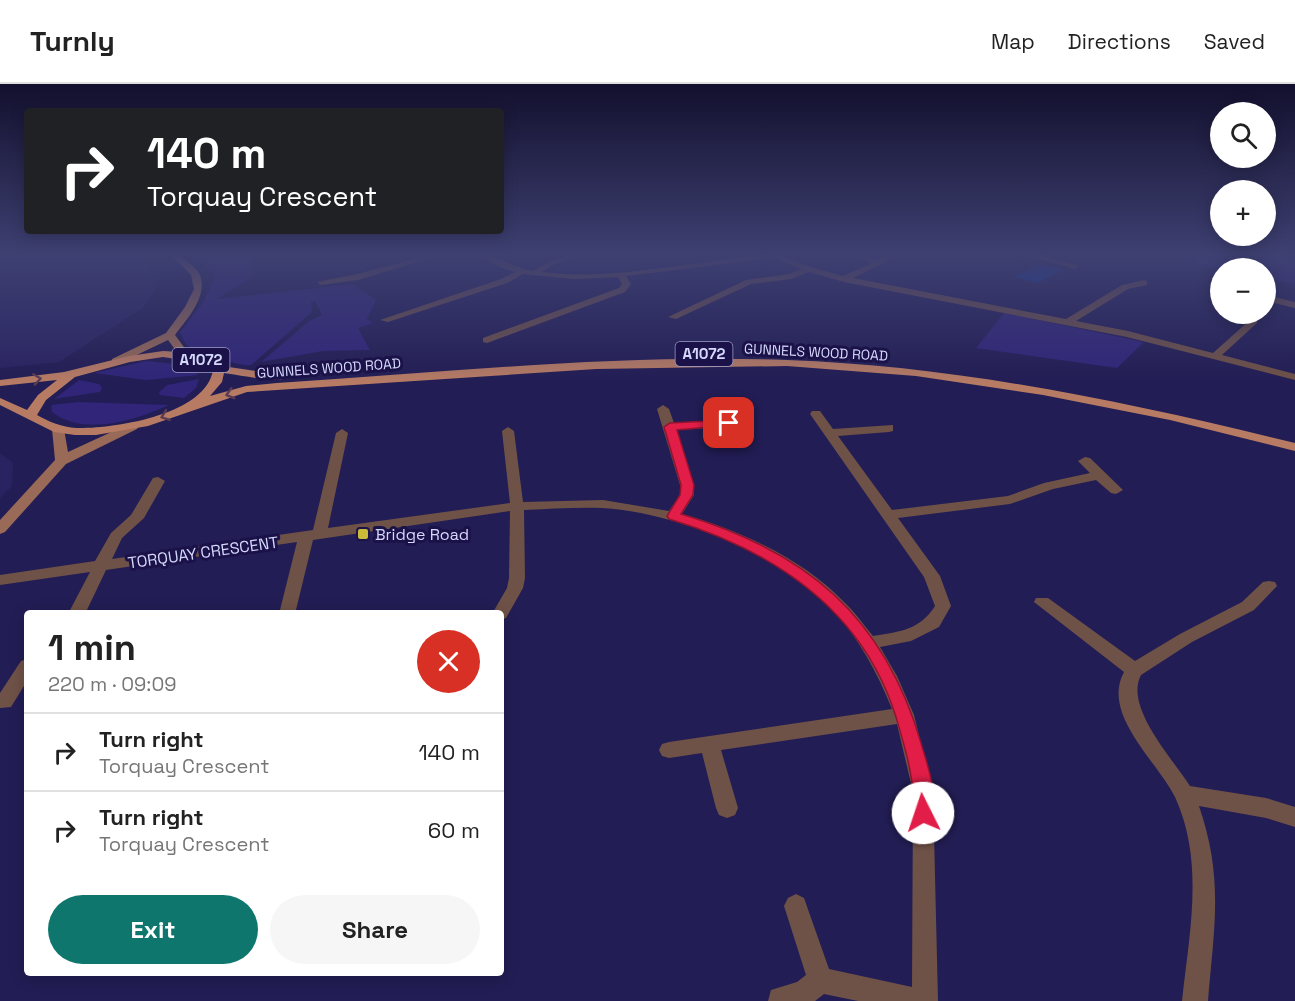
<!DOCTYPE html>
<html lang="en">
<head>
<meta charset="utf-8">
<style>
  :root { --surface:#fff; --page:#f6f6f6; --text:#222; --muted:#767676; --line:#e0e0e0; --accent:#0f766e }
  body { margin:0; font-family:"Space Grotesk",sans-serif; background:var(--page); color:var(--text); height:100vh; display:flex; flex-direction:column; font-size:22px; white-space:nowrap }
  * { box-sizing:border-box; margin:0 }
  p { font-size:20px; color:var(--muted) }
  .icon { flex:none; width:33px; height:33px; fill:none; stroke:currentColor; stroke-width:2; stroke-linecap:round; stroke-linejoin:round }
  .map { position:relative; flex:1; overflow:hidden }
  .details { position:absolute; left:24px; top:526px; width:480px; height:366px; display:flex; flex-direction:column; background:var(--surface); border-radius:6px; box-shadow:0 3px 15px #0003 }
  .details>* { flex:none }
  .banner { position:absolute; left:24px; top:24px; width:480px; height:126px; border-radius:6px; box-shadow:0 3px 15px #0003; background:#202124; color:#fff; overflow:hidden }
  .buttons { position:absolute; left:1210px; top:18px; display:grid; gap:12px }
  .buttons a { display:grid; place-items:center; width:66px; height:66px; border-radius:50%; background:var(--surface); box-shadow:0 3px 15px #0003; font-size:30px }
  .pin { position:absolute; display:grid; place-items:center; width:51px; height:51px; color:#fff; margin:-26px; border-radius:12px; box-shadow:0 3px 9px #0006 }
  .me { position:absolute; width:66px; margin:-33px; rotate:356deg; stroke-linejoin:round; filter:drop-shadow(0 0 4px #0008) }
  .turn { display:flex; align-items:center; gap:21px; height:126px; padding:0 24px; font-size:27px }
  .turn .icon { width:78px; height:78px; stroke-width:2.5 }
  .turn b { display:block; font-size:42px; line-height:51px }
  .round { display:grid; place-items:center; flex:none; width:63px; height:63px; border-radius:32px; background:var(--page) }
  .head { display:flex; align-items:center; justify-content:space-between; height:102px; padding:0 24px }
  h1 { font-size:36px; font-weight:700; line-height:45px }
  .primary-button { display:flex; gap:12px; margin-top:auto; padding:12px 24px }
  .primary-button a { flex:1; height:69px; border-radius:36px; background:var(--accent); color:#fff; font-size:24px; font-weight:700; line-height:69px; text-align:center }
  .primary-button a+a { background:var(--page); color:var(--text) }
  ul { padding:0; list-style:none }
  li { display:flex; align-items:center; gap:18px; height:78px; padding:0 24px; border-top:2px solid var(--line) }
  li div { flex:1 }
  li b { display:block; font-size:22px }
  li em { font-style:normal }
  header { display:flex; align-items:center; gap:36px; box-sizing:border-box; height:84px; padding:0 30px; background:var(--surface); border-bottom:2px solid var(--line) }
  header strong { font-size:28px }
  nav { display:flex; gap:33px; margin-inline-start:auto; font-size:21px }
  .map>svg:first-child { display:block }
  .built { fill:#292361 }
  .green { fill:#302579 }
  .building { fill:#0a3896 }
  .lines { fill:none; stroke-linecap:round; stroke-linejoin:round }
  .street { fill:#6f5247; fill-rule:evenodd }
  .secondary { fill:#986a57; fill-rule:evenodd }
  .primary { fill:#b77b64; fill-rule:evenodd }
  .oneway { stroke:#593c53 }
  .route { fill:#e11d48; stroke:#92132f; stroke-width:1.5 }
  .poi-dot { fill:#c9ba3a; stroke:#1a1248; stroke-width:2 }
  .labels { text-anchor:middle; stroke-width:6; stroke-linejoin:round; paint-order:stroke }
  .far-street-label { font-size:14px; fill:#d5d8fb; stroke:#1a1248 }
  .shield { fill:#1a1248; stroke:#9d9dc5; stroke-width:1.5 }
  .shield-label { font-size:15px; font-weight:bold; fill:#d5d8fb }
  .poi-label { font-size:16px; fill:#d5d8fb; stroke:#1a1248; text-anchor:start }
  .street-label { font-size:16px; fill:#d5d8fb; stroke:#1a1248 }
</style>
</head>
<body>
<header>
<strong>Turnly</strong>
<nav><a>Map</a><a>Directions</a><a>Saved</a></nav>
</header>
<div class="map">
<svg width="1295" height="917" viewBox="0 0 1295 917">
  <rect width="100%" height="100%" fill="#221d54"/>
  <path class="built" d="M0,171H132L147,179L157,202L144,223L59,278L0,284Z
    M0,369L13,379L12,402L0,414Z"/>
  <path class="green" d="M209,171H253L252,193L217,215L352,200L376,216L367,235L373,239L358,244L370,266L323,267L261,278L309,237L322,231L315,217L311,218L312,228L251,281C242,283 195,269 187,261C184,258 182,252 180,248L204,217L215,193L205,181L194,176Z
    M1192,171H1295V200L1266,194V184L1221,185L1190,178L1196,177Z
    M1004,229L1144,258L1117,284L976,264Z
    M146,277L187,281L199,291L146,296L94,289Z
    M199,295L196,304L184,314L160,311L159,308L167,301Z
    M79,296L99,300L102,304L100,308L54,315Z
    M78,318L169,321C136,336 84,353 52,328L51,321Z"/>
  <path class="building" d="M1039,180L1063,186L1038,199L1014,193Z"/>
  <g class="lines">
    <path class="street" d="M429,171H441L358,196L321,201L317,198L357,190Z
      M477,171C492,170 516,184 533,187C548,177 563,171 581,171L553,181L542,188C606,197 694,178 759,171H781L811,183L843,192L872,179L850,171H861L879,176L890,171H900L853,194L1066,235L1122,201L1144,196L1147,197V201L1128,205L1076,237L1128,247L1213,269L1251,235H1257V239L1222,271L1295,290V296L1127,253L844,198L809,188L791,195L751,200L676,235L668,233L746,196L789,190L801,185L774,174L626,192L631,200L625,208L487,259L483,258V254L619,204L622,200L618,193L574,195L523,190L507,199L388,238L380,236L501,195L515,188L499,183Z
      M1026,171H1038L1079,182L1075,185Z
      M1266,211L1295,218V224L1266,217Z
      M663,321L669,325L674,339L729,335L735,339L729,343L676,346L694,401V411L682,430C737,445 803,475 843,517C854,527 863,540 873,552C899,548 920,546 935,522L924,493L810,330L812,327H820L833,345L893,341V347L889,348L838,352L892,426L1008,412L1044,399L1090,389L1078,377L1085,373L1090,374L1123,406L1116,410L1111,409L1096,396L1053,405L1010,420L898,434L940,492L951,522L939,543L911,557L880,563L897,592L914,631L933,708L938,917H858L824,910L815,917H768L771,906L797,898L806,891L784,822L788,814L796,810L804,814L829,885L912,903L913,708L897,640L721,666L738,724L735,731L727,734L719,731L716,724L702,669L669,674L662,672L659,666L662,660L669,658L892,625C877,588 859,554 831,524C780,471 676,428 602,424C576,423 550,425 524,426L525,494L523,504L506,534L501,536V530H492L507,504L509,494L510,427L313,456L295,530H279L297,458L106,486L85,530H68L90,488L0,501V491L95,477L111,449L131,431L153,394L158,393L165,397L144,434L122,454L112,475L313,446L336,349L342,345L348,349L328,444L510,419L502,347L508,343L514,347L523,418L603,416L669,427L680,411V401L657,325Z
      M1269,497L1275,498L1277,502L1254,526L1192,558L1141,591C1124,623 1173,675 1190,702L1266,714L1295,723V743L1266,734L1199,722C1224,795 1214,843 1208,917H1182C1189,850 1205,778 1175,713C1157,677 1101,630 1124,588L1034,518L1036,514H1048L1135,577L1180,550L1242,518L1263,498Z
      M27,575V597L11,623L0,624V609L21,577Z"/>
    <path class="secondary" d="M171,171H179C185,176 196,183 200,191C208,213 187,235 175,251L189,270L180,272L168,256L120,279H112V275L166,249L185,223L194,205L191,191Z
      M133,338L139,342L137,345L66,380L5,448L0,450V436L55,376L52,345L54,342H62L64,345L68,368Z"/>
    <path class="primary" d="M163,267L181,268L203,274L222,282L270,289L290,288L295,291C282,301 241,291 224,289L222,298L210,312L246,302L277,299C447,288 617,270 787,276C959,282 1128,318 1295,359V367L1170,336L1043,311L916,292L787,282L596,285L247,308L148,342L96,351H75L54,348L0,321V314L27,326L38,311L57,296L0,302V296L64,288L129,272ZM163,273L196,278L213,286C206,331 113,345 76,344C62,343 49,338 37,331L46,316L75,293L130,278Z"/>
  </g>
  <defs><path id="oneway-chevron" d="M-2-3.5L2.5 0L-2 3.5" fill="none" stroke-width="1.6" stroke-linecap="round" stroke-linejoin="round" transform="scale(1.5)"/></defs>
  <g class="oneway">
    <use href="#oneway-chevron" transform="translate(37 295) rotate(-8)"/>
    <use href="#oneway-chevron" transform="translate(230 310) rotate(164)"/>
    <use href="#oneway-chevron" transform="translate(165 332) rotate(160)"/>
  </g>
  <linearGradient id="sky" x2="0" y2="1"><stop stop-color="#13102e"/><stop offset="0.57" stop-color="#3e4072"/><stop offset="1" stop-color="#3e4072" stop-opacity="0"/></linearGradient>
  <rect width="1295" height="299" fill="url(#sky)"/>
  <path class="route" d="M729,336L733,337V341L677,346L694,401L693,411L681,430C806,467 884,532 921,659C927,680 940,714 930,735L923,737L916,735C912,726 914,718 913,708C911,683 903,657 896,633C862,524 772,466 669,435L667,432L680,411L681,401L664,343L670,339Z"/>
  <rect class="poi-dot" x="357" y="444" width="12" height="12" rx="3"/>
  <g class="labels">
    <g class="far-street-label">
      <text transform="translate(816 268) rotate(3)" y="5">GUNNELS WOOD ROAD</text>
      <text transform="translate(329 284) rotate(-4)" y="5">GUNNELS WOOD ROAD</text>
    </g>
    <g class="shield">
      <rect x="675.5" y="258" width="57" height="24" rx="4.5"/>
      <rect x="172.5" y="264" width="57" height="24" rx="4.5"/>
    </g>
    <g class="shield-label">
      <text x="704" y="275">A1072</text>
      <text x="201" y="281">A1072</text>
    </g>
    <g class="poi-label">
      <text x="375" y="456">Bridge Road</text>
    </g>
    <g class="street-label">
      <text transform="translate(203 468) rotate(-8)" y="6">TORQUAY CRESCENT</text>
    </g>
  </g>
</svg>
<div class="buttons">
<a><svg class="icon" aria-label="search" viewBox="0 0 24 24"><circle cx="10" cy="10" r="6"/><path d="M15 15l6 6"/></svg></a>
<a>+</a>
<a>−</a>
</div>
<div class="pin" style="left:729px;top:339px;background:#d93025"><svg class="icon" aria-label="arrive" viewBox="0 0 24 24"><path d="M6 21V4h12l-3 4 3 4H6"/></svg></div>
<svg class="me" style="left:923px;top:729px" viewBox="-20 -20 40 40"><circle r="19" fill="#fff"/><path d="M0-13L10 11 0 6-10 11z" fill="#e11d48"/></svg>
<div class="banner">
<div class="turn"><svg class="icon" aria-label="right" viewBox="0 0 24 24"><path d="M7 20v-9h11M14 6l5 5-5 5"/></svg><div><b>140 m</b>Torquay Crescent</div></div>
</div>
<section class="details">
<div class="head"><div><h1>1 min</h1><p>220 m · 09:09</p></div><a class="round" style="background:#d93025;color:#fff"><svg class="icon" aria-label="close" viewBox="0 0 24 24"><path d="M6 6l12 12M18 6L6 18"/></svg></a></div>
<ul>
<li><svg class="icon" aria-label="right" viewBox="0 0 24 24"><path d="M7 20v-9h11M14 6l5 5-5 5"/></svg><div><b>Turn right</b><p>Torquay Crescent</p></div><em>140 m</em></li>
<li><svg class="icon" aria-label="right" viewBox="0 0 24 24"><path d="M7 20v-9h11M14 6l5 5-5 5"/></svg><div><b>Turn right</b><p>Torquay Crescent</p></div><em>60 m</em></li>
</ul>
<div class="primary-button"><a>Exit</a><a>Share</a></div>
</section>
</div>
</body>
</html>
